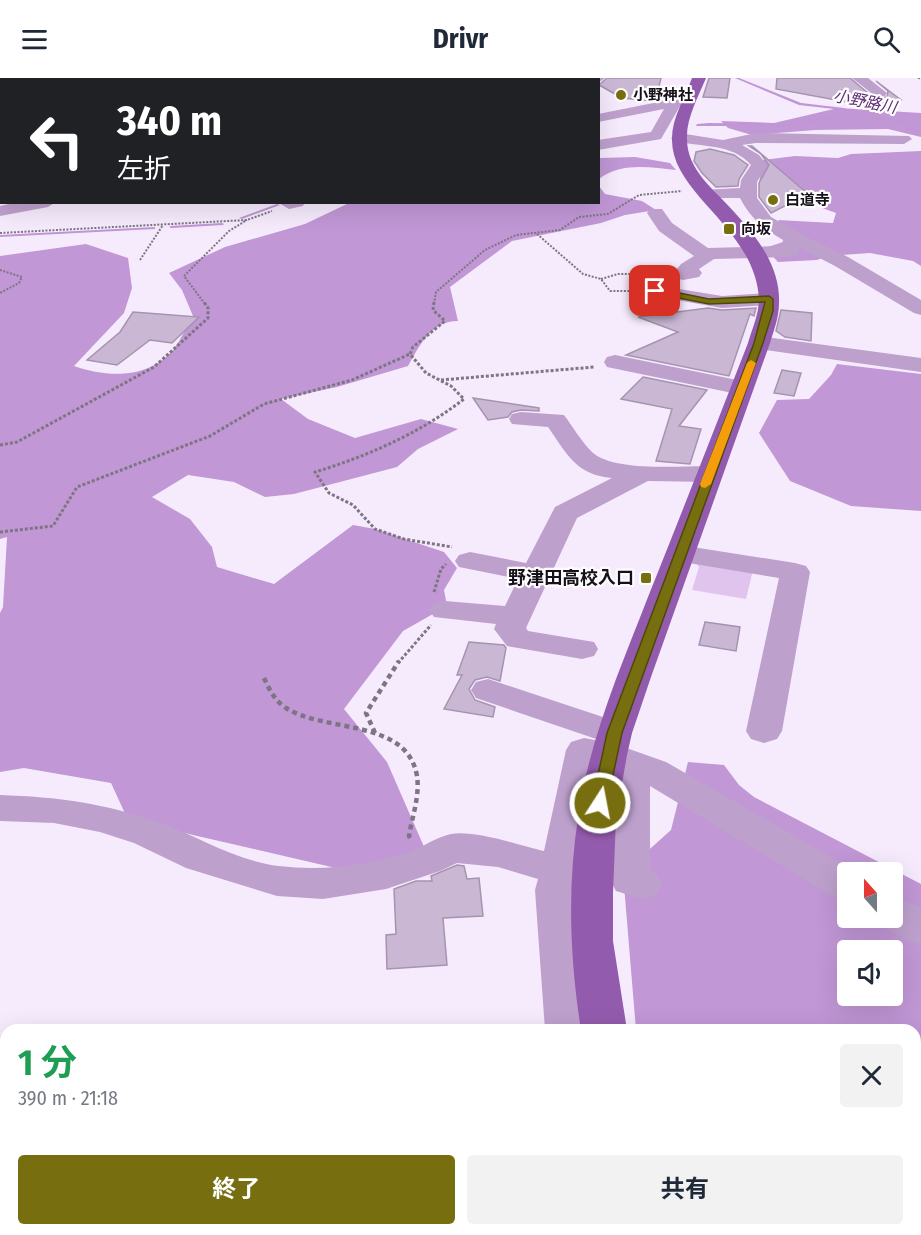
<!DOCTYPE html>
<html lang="ja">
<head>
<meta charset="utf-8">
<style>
  :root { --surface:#fff; --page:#f2f2f3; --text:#1f2937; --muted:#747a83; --accent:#776f0f }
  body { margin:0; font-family:"Fira Sans Condensed","Noto Sans JP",sans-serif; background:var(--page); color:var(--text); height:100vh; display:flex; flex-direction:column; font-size:22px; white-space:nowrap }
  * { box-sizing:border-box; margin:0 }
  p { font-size:20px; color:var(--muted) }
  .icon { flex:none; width:33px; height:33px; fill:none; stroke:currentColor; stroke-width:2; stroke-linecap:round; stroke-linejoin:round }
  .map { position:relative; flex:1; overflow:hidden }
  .side { position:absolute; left:0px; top:946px; width:921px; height:212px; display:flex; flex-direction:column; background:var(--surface); border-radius:18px 18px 0 0; box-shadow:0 6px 24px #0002 }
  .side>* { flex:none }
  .banner { position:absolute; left:0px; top:0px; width:600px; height:126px; box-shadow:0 6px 24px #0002; background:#202124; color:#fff; overflow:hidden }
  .needle { width:39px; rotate:339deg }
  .controls { position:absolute; left:837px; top:784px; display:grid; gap:12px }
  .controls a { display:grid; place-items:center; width:66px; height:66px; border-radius:6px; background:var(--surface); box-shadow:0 6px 24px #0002; font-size:30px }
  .pin { position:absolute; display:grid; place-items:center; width:51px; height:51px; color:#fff; margin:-26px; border-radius:12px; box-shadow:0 3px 9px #0006 }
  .me { position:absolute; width:66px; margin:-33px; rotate:11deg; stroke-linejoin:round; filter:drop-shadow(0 0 4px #0008) }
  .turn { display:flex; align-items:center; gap:21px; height:126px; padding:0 18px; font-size:27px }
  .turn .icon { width:78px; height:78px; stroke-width:2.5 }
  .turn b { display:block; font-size:42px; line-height:51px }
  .round { display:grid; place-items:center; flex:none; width:63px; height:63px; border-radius:6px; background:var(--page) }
  .summary { display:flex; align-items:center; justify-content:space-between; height:102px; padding:0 18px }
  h1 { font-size:36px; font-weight:700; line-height:45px; color:#1e9e55 }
  .cta { display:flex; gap:12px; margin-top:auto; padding:12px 18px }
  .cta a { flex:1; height:69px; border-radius:6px; background:var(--accent); color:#fff; font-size:24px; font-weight:700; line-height:69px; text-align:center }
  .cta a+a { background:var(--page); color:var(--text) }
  header { display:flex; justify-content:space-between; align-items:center; height:78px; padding:0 18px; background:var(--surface); font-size:27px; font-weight:700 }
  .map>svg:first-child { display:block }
  .green { fill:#e0c4ee }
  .forest { fill:#c197d6; fill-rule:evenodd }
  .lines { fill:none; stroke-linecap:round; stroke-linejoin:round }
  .stream { fill:#c096d4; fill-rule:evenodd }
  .building { fill:#cab7d4; stroke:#a693af; stroke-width:1.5 }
  .path-far3 { stroke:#7e7583; stroke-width:1.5; stroke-dasharray:2 1.5; stroke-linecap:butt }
  .path-far2 { stroke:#7e7583; stroke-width:2; stroke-dasharray:2 1.5; stroke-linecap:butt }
  .path-far1 { stroke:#7e7583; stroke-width:3; stroke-dasharray:3 2; stroke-linecap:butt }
  .path { stroke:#7e7583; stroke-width:4.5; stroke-dasharray:5 4; stroke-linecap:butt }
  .minor { fill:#bea0cd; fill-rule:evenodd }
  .major { fill:#935bad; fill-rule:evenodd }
  .route { fill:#776f0f; stroke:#4d480a; stroke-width:1.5 }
  .slow { fill:#f59e0b }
  .poi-dot { fill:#776f0f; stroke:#fdfdfd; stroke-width:2 }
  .labels { text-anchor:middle; stroke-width:4.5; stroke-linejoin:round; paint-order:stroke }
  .far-poi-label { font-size:15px; font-weight:bold; fill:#17101a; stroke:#fdfdfd; text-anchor:start }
  .far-water-label { font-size:16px; font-style:italic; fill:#612d77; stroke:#fdfdfd }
  .poi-label { font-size:18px; font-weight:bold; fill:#17101a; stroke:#fdfdfd; text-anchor:end }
</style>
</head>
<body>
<header><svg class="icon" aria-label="menu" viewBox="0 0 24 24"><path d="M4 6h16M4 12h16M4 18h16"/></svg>Drivr<svg class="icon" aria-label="search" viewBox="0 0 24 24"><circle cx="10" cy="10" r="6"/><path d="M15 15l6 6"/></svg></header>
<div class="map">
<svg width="921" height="1157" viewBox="0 0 921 1157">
  <rect width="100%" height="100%" fill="#f6ebfd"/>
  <path class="green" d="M697,486L753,492L746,521L692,512L699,489Z"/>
  <path class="forest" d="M257,0H566L264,2Z
    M838,30L921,35V59L888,51L815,52L752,57L728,50L721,43L774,45Z
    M921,73V188L913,183L870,175L827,178L817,182L778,184L765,170L789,162L778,142L833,145L836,135L822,130L815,124L761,112L759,105L763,82L795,78L838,80L851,76Z
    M635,79L670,85L676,92C649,89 621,84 599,101V80Z
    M599,108L605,116L642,123L656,132L625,137L601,145L512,163L450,209L458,243C431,243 420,267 408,288L337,309L281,321L308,341L355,360L421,341L458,351L418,371L397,389L294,416L265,419L234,404L188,397L152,419L190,441L212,469L217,489L274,506L353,447L375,451L444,474L457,490L444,512L447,528L403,553L344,631L387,684L428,778L340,791L128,742L111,705L24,690L0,694V535L3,529L7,459L0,461V178L86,166L128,180L132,210L124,235L74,288C108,300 149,301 174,271C181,261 187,248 193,238L182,212L169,195L225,169L305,146L349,125L598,124Z
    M837,286L921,296V433L851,428L790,403L759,355L777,322L809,321L831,297Z
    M688,684L724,687L739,707L754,719L921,806V1157H692L690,1152H915V952H636L623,795L671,752ZM848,795H892V840H848ZM848,873H892V918H848Z
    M0,1061L6,1062V1152H360L361,1157H0Z"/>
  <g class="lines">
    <path class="stream" d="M735,0H739L801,25L844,30L861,38L921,45V47L858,39H848L787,48H696L697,46L709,45L787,46L839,38H855L843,32L799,27Z
      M277,126L280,127L242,141L239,140Z
      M222,145L224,146L223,147L171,150L169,149L171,148Z
      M155,149V151H154L0,159V157Z"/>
  </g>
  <path class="building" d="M607,0H661L656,22L653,23L622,20L599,7Z
    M709,0H730L727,20L703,19Z
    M777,0H850L874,20L887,19L888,13L876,3L901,22L874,29L776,11Z
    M749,68H752L808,116L771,135L759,119V105L769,87L761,76Z
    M710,71L734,77L748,87L739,101L738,108L716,109L702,95L694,83L696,74Z
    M708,230L722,232L756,230L754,238L750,236L729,298L626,277L678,254L638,239Z
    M781,232L812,235L811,263L785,259L776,253Z
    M133,234L199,239L172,265L150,262L117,287L87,282L120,254Z
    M782,292L801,295L794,318L774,315Z
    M643,299L707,312L679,348L701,351L690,386L656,383L672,331L621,321Z
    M473,320L539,330V333L521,332L512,334L508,339L488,342Z
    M705,544L740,549L736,573L699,567Z
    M469,564L504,567L506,570L500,603L487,599L475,602L469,611L475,622L495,629L493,639L444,631L462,597H457Z
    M457,787L464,788L467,801L479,800L483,838L443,840L447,887L387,891L386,857L396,856L394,811L416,803H432L431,798Z"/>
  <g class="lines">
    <path class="path-far3" d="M918,0L921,1"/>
    <path class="path-far2" d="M0,155L247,142L272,133
      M537,156L583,196L601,201L610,213H634
      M140,182L163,147
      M0,192L22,199L19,205L0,215
      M601,201L618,196H648
      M205,226L184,198L229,153L247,142
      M434,226L436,214L485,172L516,157L560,152L579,139L608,136L639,117L682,113"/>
    <path class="path-far1" d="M434,224L433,232L445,243L413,269L410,276L426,295L451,308L464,321C420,355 368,378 315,394L329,415L353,427L375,451L404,461L452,469
      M441,302L594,289
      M0,367L17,364L154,289L208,240V230L204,224
      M0,454L53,448L77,409L210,358L264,326L352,302L410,276
      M434,514L441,491L446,486
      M398,585L431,547"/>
    <path class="path" d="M264,600C269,611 275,623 286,630C325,655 407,640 417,698C420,718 412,739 409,758L412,763
      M375,655L366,635L399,583"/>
    <path class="minor" d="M589,0H605L598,5V2H588Z
      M852,0H868L887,15L885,18H875Z
      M689,18L696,22L694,25L680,28L661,61L598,72V62L651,54L664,31L598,44V36Z
      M679,55L723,62L756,55L909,58L912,61L904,66L756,65L742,67L759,77L767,87L757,104V120L771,139L799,155L848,179L921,222V237L914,235L835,188L800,170L797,177L790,179L714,181L699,191L702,195L699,199L683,202L676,200L673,196L681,186L694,178L659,153L647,135L650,131H662L672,145L708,170L782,168L783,162C764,151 750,140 740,120H702L699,116L702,112L740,110L741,102L751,87C733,65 698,69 674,63L671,60Z
      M17,124H56L48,129L0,138V128Z
      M277,124H305L303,128L289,131Z
      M655,207L722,218L769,215L776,217L779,221L776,225L769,227L722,230L648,217L645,213L648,209Z
      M759,258L921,280V294L751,270L748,265L751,260Z
      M615,277L742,303L750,305L754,310L750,315L742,317L607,289L604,284L607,279Z
      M521,334L564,337C573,349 581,363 592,374C613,394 680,388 709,388L718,390L722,396L718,402L709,404L648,403L577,440L526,550L528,553L594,564L598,571L594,578L582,581L507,568L494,551L496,546L434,539L429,532L434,525L445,523L505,528L518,501L459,489L455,483L459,477L470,474L526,485L555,429L612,400C576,397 567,376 548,349L512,346L509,341L512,336Z
      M680,467L795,485L806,488L810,494L782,653L777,661L764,665L751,661L746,653L779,500L670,482L665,476L670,470Z
      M488,601L627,647L632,655L627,663L615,666L666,684L859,795H848V823L834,819L650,708V793L656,795L662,806L656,817L642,821L616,813L610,802L612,692L599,687L577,812L591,952H545L535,812L538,801L498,789L457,785L440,793L386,811L323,821L277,818L186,790L134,765L100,754L54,745L0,743V717C58,719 105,725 160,745C200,759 236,783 279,788C322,793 368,788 409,774C423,769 436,759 451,756C474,752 520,767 544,773L566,672L571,664L584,660L605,664L476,620L471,612L476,604Z
      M892,817L921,830V866L906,862L877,844L875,840H892Z"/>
    <path class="major" d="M692,0H706C698,19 686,41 687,61C687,84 702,101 717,116C745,145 781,181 779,225C779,239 774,252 770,265L651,599L632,655L627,677L616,740L613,815V863L627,952H581C570,882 567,810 578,740C589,662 620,591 648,519C682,434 715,350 748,265C752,251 759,236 759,221C755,149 670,116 672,60C672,40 685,19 692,0Z
      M627,1152H679L680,1157H628Z"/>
  </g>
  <path class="route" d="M655,210L709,221L769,218L773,221V233L763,265L622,655L607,725L605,729H594L592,725L607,655L754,265L765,224L709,226L652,215V211Z"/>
  <path class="slow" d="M751,282L756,285L711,406L705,410L701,409L700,406L747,285Z"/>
  <g class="poi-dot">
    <circle cx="621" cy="17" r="6"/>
    <circle cx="773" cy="122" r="6"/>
    <rect x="723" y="145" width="12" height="12" rx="3"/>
    <rect x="640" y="494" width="12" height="12" rx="3"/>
  </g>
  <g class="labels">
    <g class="far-poi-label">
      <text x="633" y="22">小野神社</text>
      <text x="785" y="127">白道寺</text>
      <text x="741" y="156">向坂</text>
    </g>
    <g class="far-water-label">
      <text transform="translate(865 23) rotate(11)" y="6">小野路川</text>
    </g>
    <g class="poi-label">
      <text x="634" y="506">野津田高校入口</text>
    </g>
  </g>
</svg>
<div class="controls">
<a><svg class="needle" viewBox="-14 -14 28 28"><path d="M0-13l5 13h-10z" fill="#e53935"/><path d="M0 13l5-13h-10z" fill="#747a83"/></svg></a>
<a><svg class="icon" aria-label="sound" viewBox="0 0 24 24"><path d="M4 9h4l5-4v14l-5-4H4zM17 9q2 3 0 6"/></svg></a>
</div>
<div class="pin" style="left:655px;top:213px;background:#d93025"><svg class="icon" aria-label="arrive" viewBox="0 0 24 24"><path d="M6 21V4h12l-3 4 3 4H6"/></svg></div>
<svg class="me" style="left:600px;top:725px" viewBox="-20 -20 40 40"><circle r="17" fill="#776f0f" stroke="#fff" stroke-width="3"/><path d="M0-11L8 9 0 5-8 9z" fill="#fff"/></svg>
<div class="banner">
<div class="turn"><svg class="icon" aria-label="left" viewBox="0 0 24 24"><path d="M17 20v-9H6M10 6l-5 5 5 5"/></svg><div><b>340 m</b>左折</div></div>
</div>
<section class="side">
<div class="summary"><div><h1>1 分</h1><p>390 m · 21:18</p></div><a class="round"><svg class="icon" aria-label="close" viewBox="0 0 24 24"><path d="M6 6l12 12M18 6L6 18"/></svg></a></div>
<div class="cta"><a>終了</a><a>共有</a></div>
</section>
</div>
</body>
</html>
